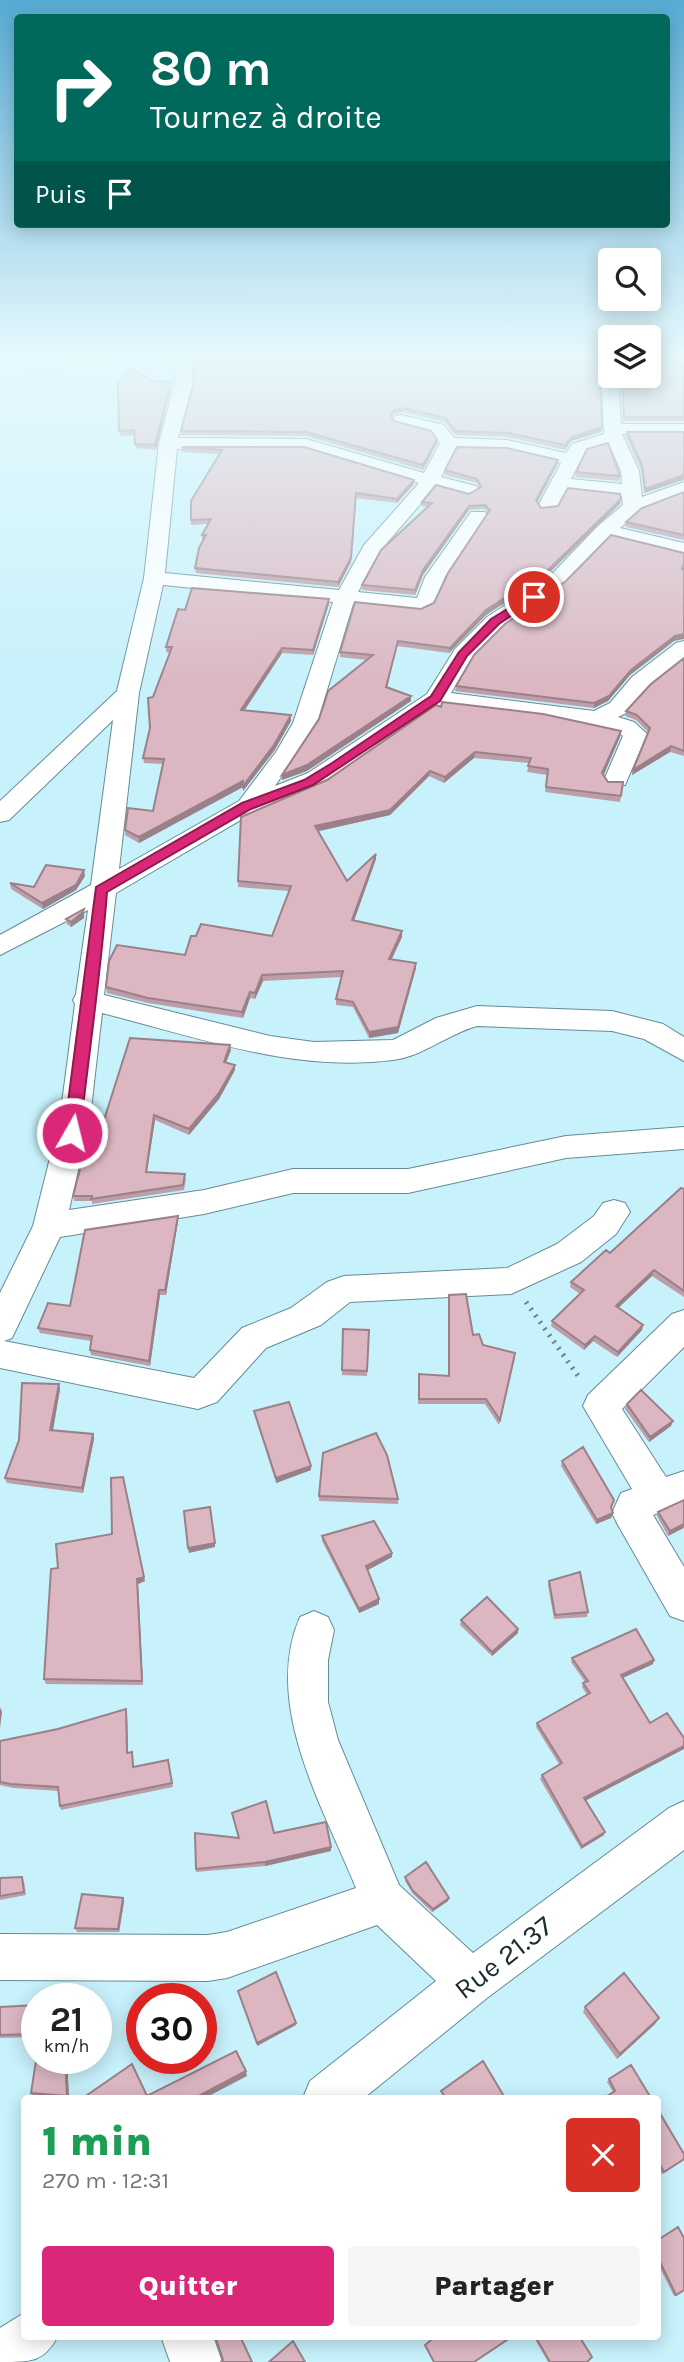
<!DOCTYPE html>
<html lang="fr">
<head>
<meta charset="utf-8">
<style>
  :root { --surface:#fff; --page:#f6f6f6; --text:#222; --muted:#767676; --accent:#db2777 }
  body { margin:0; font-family:Karla,sans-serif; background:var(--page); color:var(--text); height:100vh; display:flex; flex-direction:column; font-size:26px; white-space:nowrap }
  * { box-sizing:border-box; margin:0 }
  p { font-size:23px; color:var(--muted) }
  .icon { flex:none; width:38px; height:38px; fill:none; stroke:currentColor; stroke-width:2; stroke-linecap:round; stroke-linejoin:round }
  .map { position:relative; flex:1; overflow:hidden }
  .sheet { position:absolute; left:21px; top:2095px; width:640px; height:245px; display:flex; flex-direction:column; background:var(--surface); border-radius:7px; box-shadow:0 4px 18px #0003 }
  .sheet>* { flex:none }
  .banner { position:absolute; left:14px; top:14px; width:656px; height:214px; border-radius:7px; box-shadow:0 4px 18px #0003; background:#00695c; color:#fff; overflow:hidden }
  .buttons { position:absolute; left:598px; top:248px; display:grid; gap:14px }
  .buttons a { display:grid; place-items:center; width:63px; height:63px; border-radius:7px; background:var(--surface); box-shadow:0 4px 18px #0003; font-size:35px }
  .speed { position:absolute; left:21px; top:1983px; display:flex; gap:14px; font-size:35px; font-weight:700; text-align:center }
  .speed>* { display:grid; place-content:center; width:91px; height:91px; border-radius:50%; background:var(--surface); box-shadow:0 4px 18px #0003; line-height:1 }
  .speed small { font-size:18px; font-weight:400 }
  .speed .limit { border:10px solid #d22; background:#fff; color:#111 }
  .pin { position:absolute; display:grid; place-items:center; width:60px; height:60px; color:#fff; margin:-30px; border:4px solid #fff; border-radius:50%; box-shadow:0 2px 7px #0007 }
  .me { position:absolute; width:77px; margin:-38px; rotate:8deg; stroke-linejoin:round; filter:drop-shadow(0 0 5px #0008) }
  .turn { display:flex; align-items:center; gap:24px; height:147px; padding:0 21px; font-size:32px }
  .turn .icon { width:91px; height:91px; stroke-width:2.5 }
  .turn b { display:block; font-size:49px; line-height:60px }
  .then { display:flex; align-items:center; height:66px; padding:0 21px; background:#0003; gap:14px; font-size:26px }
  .round { display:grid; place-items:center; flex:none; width:74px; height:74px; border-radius:7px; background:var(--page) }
  .summary { display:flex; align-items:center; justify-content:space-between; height:119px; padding:0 21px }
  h1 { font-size:42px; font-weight:800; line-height:52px; color:#1e9e55 }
  .action { display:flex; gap:14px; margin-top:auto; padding:14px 21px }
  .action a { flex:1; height:80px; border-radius:7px; background:var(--accent); color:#fff; font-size:28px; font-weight:800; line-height:80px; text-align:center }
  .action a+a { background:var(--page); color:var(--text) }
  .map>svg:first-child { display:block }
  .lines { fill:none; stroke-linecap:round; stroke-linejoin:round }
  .minor-casing { stroke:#658c95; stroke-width:2 }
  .path-far1 { stroke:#6a868c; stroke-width:2.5; stroke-dasharray:1 3.5; stroke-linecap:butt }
  .path { stroke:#6a868c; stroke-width:5; stroke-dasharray:2 6; stroke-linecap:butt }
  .minor { fill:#fff; fill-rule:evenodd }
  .wall { fill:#bd9da7 }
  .shaded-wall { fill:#9a8088 }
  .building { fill:#dcb7c2; stroke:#9a8088; stroke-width:2 }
  .route { fill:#db2777; stroke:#8e194d; stroke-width:2 }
  .labels { text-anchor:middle; stroke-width:5; stroke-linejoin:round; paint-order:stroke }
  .near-street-label { font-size:28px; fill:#1b2c2f; stroke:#fff }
</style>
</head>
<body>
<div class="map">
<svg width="684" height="2362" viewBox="0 0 684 2362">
  <rect width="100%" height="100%" fill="#c7f1fb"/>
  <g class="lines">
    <g class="minor-casing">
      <path id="minor" d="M173,354H189L193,382L178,438L306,439L424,473L440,443L432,433L396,424L393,420L396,416L402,415L444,425L454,438L507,440L566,453L572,444L604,434L601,363L597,354H611V376H618L621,424H684V434H622L639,471L642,497L684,482V495L640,511L620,528L684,543V555L609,537L564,584L503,627L472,658L451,693L594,711L610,703L632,677L676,643L684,641V659L648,687L626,713L618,717L634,722L647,734L625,785H607L604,780L623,736L617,732L543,717L440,705L326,783L256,811L116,893L104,995L270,1036L314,1042L393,1040L436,1018L477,1006L612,1011L663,1024L684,1037V1061L644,1039L612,1031L477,1026C448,1034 424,1056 393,1060C294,1073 197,1037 102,1013L90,1118L69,1210L204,1190L293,1169H408L566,1136L684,1127V1149L566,1158L408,1193H293L204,1214L60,1237L12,1338L4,1341L194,1378L242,1328L291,1308L327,1282L344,1276L507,1268L557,1244L594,1216L603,1203L614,1200L625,1203L630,1212L616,1234L581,1262L511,1294L350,1302L321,1325L266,1348L217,1402L198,1409L0,1368V1293L33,1226L60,1118L75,1004L73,1000L76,994L88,910L0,955V935L91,885L113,720L9,820L0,822V801L117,691L144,578L159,443L175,382ZM609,444L621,471L622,484L571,479L585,452ZM177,449H304L419,483L364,545L339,590L165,573ZM455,449L507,450L561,463L538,506L541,510H555L566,490L622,496L623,505L598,526L550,576L487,617L455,649L427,694L308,773L275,786L317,723L353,604L421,611L433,606L445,577L488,516L485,512H471L425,577L417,598L358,592L380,551L435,487L469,496L479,490L476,486L441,477ZM163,585L333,602L293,723L276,752L239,801L119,869L139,693Z
        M684,1310V1347L622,1409L666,1477L684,1471V1503L653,1515L684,1567V1621L670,1616L618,1525L612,1513L621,1493L632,1489L583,1406L588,1395L672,1314Z
        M314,1611L328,1617L334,1630L328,1660V1702L338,1740L399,1885L473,1953L669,1808L684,1801V1850L487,1998L364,2098H303L310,2081L436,1981L377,1925L227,1978L208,1981L0,1980V1934L208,1935L227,1932L356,1888C323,1807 262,1704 300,1617Z
        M24,2313V2336H58C44,2362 32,2362 0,2362V2328Z
        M161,2336H213L222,2362H170Z"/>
    </g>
    <path class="path-far1" d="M0,381L31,377L65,366L149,354"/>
    <path class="path" d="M526,1302L581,1380"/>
    <use href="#minor" class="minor"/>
  </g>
  <path class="wall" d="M597,354L601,432L571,441L565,450L508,437L455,435L445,422L403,412L394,414L392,418L394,421L437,439V443L423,470L306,436L181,435V431Z
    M684,354V421H623L621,376H649Z
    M153,381L171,387L156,450L136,448L134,435L120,436L119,431Z
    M627,432H684V480H683L644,493L641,470L626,437Z
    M182,447H304L414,484L397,503L356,498L351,562L338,587L196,573L195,568L204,540H202V535L208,524L191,525V520L219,454L182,452Z
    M558,460L557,465L537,502L541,508L621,499L620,504L548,574L486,615L449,653L397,646L387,687L411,701L307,771L282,780V775L319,719L367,660L340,657V652L421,609L434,603L488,513L485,509L469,510L423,575L415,595L362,590V585L427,507L422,506V502L469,494L479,488L477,483L445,475V470Z
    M576,472L620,476L619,481L575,477Z
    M684,492V540L626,527V522Z
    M684,553V567L674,641L630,675L608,701L594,708L455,691L456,686Z
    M329,604L313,655L282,653L245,710L291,715V721L274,751L243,791V787L139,843L125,835V830L153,811L163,764L144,763L143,758L150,728L153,697L170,653L166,652V647Z
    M684,658V756L670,752L632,775L633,770L649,733L636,720L625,716L626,711Z
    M441,707L620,737L603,775L608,782H623L620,802L545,792L547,775L527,772L529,763L474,758L444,783L429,776L390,815L318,831L347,881L376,859L354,921L402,931V937L392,959L416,968L398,1033L369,1038L353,1007L336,1005V999L342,977L263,981L255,999L250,998L243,1018L148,1003L107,993L106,987L185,955L272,936L289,891L238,887V881L327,780Z
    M85,876L76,890L43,909L11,889L10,883L34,887Z
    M84,909V918L71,927L67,924L66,919Z
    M231,1050L226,1063L235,1065V1070L219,1099L189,1135L155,1120L147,1172L186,1179L184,1190L92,1204V1201H74L73,1196L93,1140L104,1120Z
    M684,1189V1297L652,1276L618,1308L643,1325L642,1330L617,1357L593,1341L584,1350L551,1326L552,1321L580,1294L570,1287L571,1282L610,1253Z
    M178,1216V1221L166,1295H160L150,1366L91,1355L90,1350L91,1341L40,1333L38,1328L70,1306Z
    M343,1329L369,1330L367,1376L342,1375Z
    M473,1335L483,1345L515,1358L499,1425L485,1404H418L419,1374L448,1376Z
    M60,1389L53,1431L93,1434L94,1439L83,1493L7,1483L5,1478Z
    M627,1404L671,1426L649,1442L625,1409Z
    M254,1411L311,1470L276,1483L255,1416Z
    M562,1461L614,1500L611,1508L613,1513L611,1518L596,1524L561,1466Z
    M319,1496L398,1499V1504L319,1501Z
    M684,1500V1528L668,1536L657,1516L658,1512Z
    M322,1536L392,1557L368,1570L379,1604L359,1613L322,1541Z
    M51,1569L145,1581L138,1584L143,1685L46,1684L44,1679Z
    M549,1581L588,1612L587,1617L554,1619L548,1585Z
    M461,1620L518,1633L492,1656L460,1625Z
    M572,1658L653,1664L623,1678L586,1800L604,1835L581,1849L540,1779L542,1775L559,1764L536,1727L537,1723L587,1695L582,1687L583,1683L585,1682L571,1662Z
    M126,1709L127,1713L128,1753L133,1756L134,1767L168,1760L173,1787L61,1810L60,1806L59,1791L13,1788L0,1785V1741L58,1729Z
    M274,1833L331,1851L265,1866L196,1872V1869L239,1838Z
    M405,1877L448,1901L432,1912L413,1894L405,1881Z
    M0,1878L24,1881L26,1895L0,1900Z
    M123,1898L124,1902L119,1932H77L75,1928Z
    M37,2005V2037L0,2038V2007Z
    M585,2007L655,2024L617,2059L583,2012Z
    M37,2058H67L69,2098L32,2096L31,2093Z
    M609,2079L651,2098L613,2092L607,2082Z
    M658,2110L684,2160L662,2174L658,2167Z
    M658,2240L684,2290L674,2296L658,2264Z
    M533,2336H579L587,2362H548Z"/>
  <path class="shaded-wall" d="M171,382V387L156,450L155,445Z
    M403,408V412L394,414L390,420V415L394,410Z
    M602,427L601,432L571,441L565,450V445L572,437Z
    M437,439V443L423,470V465Z
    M558,460L557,465L536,505V500Z
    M684,475L683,480L644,493L645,489Z
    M414,480V484L397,503V499Z
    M356,493L351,562L338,587V582Z
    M621,499L620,504L548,574L486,615L449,653L450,648L486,610Z
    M469,506V510L423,575L415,595V590L423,570Z
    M329,599V604L313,655V650Z
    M684,634V639L674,641L630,675L608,701L594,708V703L631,670L675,636Z
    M398,641L397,646L386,692V687Z
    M282,648V653L241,715V710Z
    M411,696V701L307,771L282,780V775Z
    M291,715V721L274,751L243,791V787L139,843V837Z
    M621,731L620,737L602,779V773Z
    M671,746L670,752L632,775L633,770Z
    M475,752L474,758L444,783L445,777Z
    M430,771L429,776L390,815L315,832V826Z
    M376,854V859L352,926V920Z
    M84,870L85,876L76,890L43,909L42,903Z
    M84,909V918L71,927V922Z
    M402,931V937L389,964V959Z
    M416,963V968L398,1033L369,1038V1032Z
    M262,975L263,981L255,999V993Z
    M250,992V998L243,1018L242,1012Z
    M230,1045L231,1050L224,1067V1062Z
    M235,1065V1070L219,1099L189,1135V1129Z
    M154,1115L155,1120L146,1177V1172Z
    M178,1216V1221L166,1295L165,1290Z
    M654,1270L652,1276L615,1311L616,1306Z
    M159,1290L160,1295L150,1366L149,1361Z
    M643,1325L642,1330L617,1357L618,1352Z
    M595,1336L593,1341L584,1350L585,1345Z
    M59,1384L60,1389L52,1435L50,1430Z
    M673,1421L671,1426L649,1442L650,1437Z
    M93,1434L94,1439L83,1493L82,1488Z
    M311,1466V1470L276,1483V1478Z
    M123,1477L145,1581L138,1584L143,1685Z
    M613,1513L611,1518L596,1524L597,1520Z
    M684,1524L683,1528L668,1536L670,1531Z
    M215,1543V1547L189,1553L188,1548Z
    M392,1553V1557L366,1571V1566Z
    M379,1599V1604L359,1613V1609Z
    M518,1629V1633L492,1656V1652Z
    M654,1660L653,1664L620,1679L621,1675Z
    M0,1707L2,1712L0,1728Z
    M126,1709L127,1713L128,1757L127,1753Z
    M684,1746V1749L583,1802L584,1798Z
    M605,1832L604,1835L581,1849L582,1846Z
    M331,1847V1851L265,1866V1862Z
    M123,1898L124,1902L119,1932L118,1929Z
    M449,1898L448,1901L432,1912L433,1909Z
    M659,2018L655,2024L617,2059L620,2054Z
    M296,2023V2025L257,2046V2043Z
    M65,2058H67L69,2098L67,2096Z
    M246,2071L247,2076L205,2098H195Z"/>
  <path class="building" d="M192,354H597L599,359L602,427L572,437L565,445L508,433L456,431L445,418L403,408L394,410L390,415L394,421L431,431L437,439L423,465L306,432L181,431L195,378Z
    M649,354H684V417H624L622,376H649Z
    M131,369L153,381L171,382L155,445L135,444L134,430L119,431L118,384Z
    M627,432H684V475L645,489L642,465Z
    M608,443L620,476L576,472L587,449Z
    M182,447H304L414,480L397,499L356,493L351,558L338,582L195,568L199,548L206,535H202L211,519L191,520V501L222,450Z
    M457,447L507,448L558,460L536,500L541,508L558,506L568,488L620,494L621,499L549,569L486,610L450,648L398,641L386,687L411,696L307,765L282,775L319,719L328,691L373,655L340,652L355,602L421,609L434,603L448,573L490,510L485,505L469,506L423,570L415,590L362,585L381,550L432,503L422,502L436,485L469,494L481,487L477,479L445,470Z
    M684,492V535L626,522L642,508Z
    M611,535L684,553V564L682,569H684V634L675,636L631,670L609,696L594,703L456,686L474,655L505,624L566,581Z
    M192,588L329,599L313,650L282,648L241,710L291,715L274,745L243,786V781L139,837L125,830L128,808L153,811L164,759L143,758L150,728L148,698L153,697L172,647H166L178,609L185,610Z
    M684,658V751L671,746L633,770L650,728L637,715L626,711L651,684Z
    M442,702L543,714L621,731L602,773L608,782H623L621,796L546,787L548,769L528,766L531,758L475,752L445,777L430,771L390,810L315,826L347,881L376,854L352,920L402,931L389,959L416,963L398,1027L369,1032L353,1002L336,999L343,971L262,975L255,993L250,992L242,1012L148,998L106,987L109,961L117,945L185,955L191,936H196L201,924L272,936L291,886L238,881L241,817L327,780L436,705L441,707Z
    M46,865L84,870L76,885L42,903L10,883L34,887Z
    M84,909L83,912L71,922L66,919Z
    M130,1038L230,1045L224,1062L235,1065L219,1093L189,1129L154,1115L146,1172L185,1174L183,1185L91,1199L92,1196H73L88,1139L93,1140L101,1119L104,1120Z
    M681,1188L684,1189V1291L654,1270L616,1306L643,1325L618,1352L595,1336L585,1345L552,1321L584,1290L571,1282L606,1250L610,1253Z
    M178,1216L165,1290H159L149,1361L90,1350L92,1336L38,1328L48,1303L70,1306L85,1230Z
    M466,1294L473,1335L479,1334L483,1345L515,1353L500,1420L486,1399H419V1374L449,1376V1295Z
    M343,1329L369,1330L367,1371L342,1370Z
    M22,1383L59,1384L50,1430L93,1434L82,1488L5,1478L19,1440Z
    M641,1390L673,1421L650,1437L627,1404Z
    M289,1402L311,1466L276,1478L254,1411Z
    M376,1433L387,1455L398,1499L319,1496L323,1453Z
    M583,1447L614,1500L611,1507L613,1513L597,1520L562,1461Z
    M123,1477L144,1577L137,1579L142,1681L44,1679L51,1569L58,1568L56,1544L112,1534L111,1478Z
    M684,1500V1524L670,1531L658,1512Z
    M210,1507L215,1543L188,1548L184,1511Z
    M374,1521L392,1553L366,1566L379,1599L359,1609L322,1536Z
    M580,1572L588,1612L555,1615L549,1581Z
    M487,1597L518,1629L492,1652L461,1620Z
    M636,1629L654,1660L621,1675L650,1723L667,1713L684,1738V1746L584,1798L605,1832L582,1846L542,1775L562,1763L537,1723L590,1693L583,1683L588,1681L572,1658Z
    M126,1709L127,1753L132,1752L133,1767L168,1760L172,1783L60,1806L58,1787L11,1784L0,1782V1741L58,1729Z
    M266,1801L274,1833L326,1822L331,1847L265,1862L196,1869L195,1833L239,1838L232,1813Z
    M426,1862L449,1898L433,1909L413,1891L405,1877Z
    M22,1877L24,1892L0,1896V1878Z
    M82,1894L123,1898L118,1929L75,1928Z
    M276,1972L296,2023L257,2043L238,1991Z
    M624,1973L659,2018L620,2054L585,2007Z
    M37,2005V2034L0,2035V2007Z
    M236,2051L246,2071L195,2098H83L132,2064L147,2096Z
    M37,2054V2058H65L67,2096L31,2093Z
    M483,2061L505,2098H446L441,2091Z
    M631,2065L651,2098H604L615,2091L609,2079Z
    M658,2110L684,2154V2159L664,2172L658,2161Z
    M678,2227L684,2238V2290L676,2295L658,2258V2240Z
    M215,2336H240L252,2362H221L223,2360Z
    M436,2336H513L474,2362H434L425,2345Z
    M535,2336H579L592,2357L587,2362H550Z
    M293,2341L305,2362H269Z"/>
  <linearGradient id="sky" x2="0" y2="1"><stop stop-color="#57abd3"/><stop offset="0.52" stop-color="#e6f9fd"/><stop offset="1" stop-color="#e6f9fd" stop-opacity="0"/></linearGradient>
  <rect width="684" height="685" fill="url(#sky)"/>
  <path class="route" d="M530,595L539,597L499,624L467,656L440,701L313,785L251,809L107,892C101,972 89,1052 80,1133L77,1137H66L64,1133L96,887L242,803L304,780L332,763L431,696L459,652L491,619Z"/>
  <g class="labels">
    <g class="near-street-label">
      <text transform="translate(503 1957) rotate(-38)" y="10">Rue 21.37</text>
    </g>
  </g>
</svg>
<div class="buttons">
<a><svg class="icon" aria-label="search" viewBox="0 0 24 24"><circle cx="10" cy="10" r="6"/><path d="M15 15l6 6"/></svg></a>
<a><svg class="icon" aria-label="layers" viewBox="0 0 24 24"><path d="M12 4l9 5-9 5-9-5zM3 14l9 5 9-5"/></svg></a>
</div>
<div class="speed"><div>21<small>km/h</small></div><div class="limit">30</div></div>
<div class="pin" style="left:534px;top:597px;background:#d93025"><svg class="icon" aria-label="arrive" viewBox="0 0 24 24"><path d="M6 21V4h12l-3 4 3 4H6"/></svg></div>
<svg class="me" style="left:72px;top:1133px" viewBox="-20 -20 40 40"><circle r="17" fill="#db2777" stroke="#fff" stroke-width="3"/><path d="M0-11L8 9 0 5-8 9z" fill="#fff"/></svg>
<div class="banner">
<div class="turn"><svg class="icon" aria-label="right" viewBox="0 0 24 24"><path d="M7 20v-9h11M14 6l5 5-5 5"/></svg><div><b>80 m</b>Tournez à droite</div></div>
<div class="then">Puis<svg class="icon" aria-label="arrive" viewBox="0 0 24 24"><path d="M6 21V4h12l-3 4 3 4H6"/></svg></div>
</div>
<section class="sheet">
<div class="summary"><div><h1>1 min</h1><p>270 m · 12:31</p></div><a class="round" style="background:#d93025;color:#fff"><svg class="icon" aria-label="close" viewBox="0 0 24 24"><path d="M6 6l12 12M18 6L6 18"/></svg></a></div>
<div class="action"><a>Quitter</a><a>Partager</a></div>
</section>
</div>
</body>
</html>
